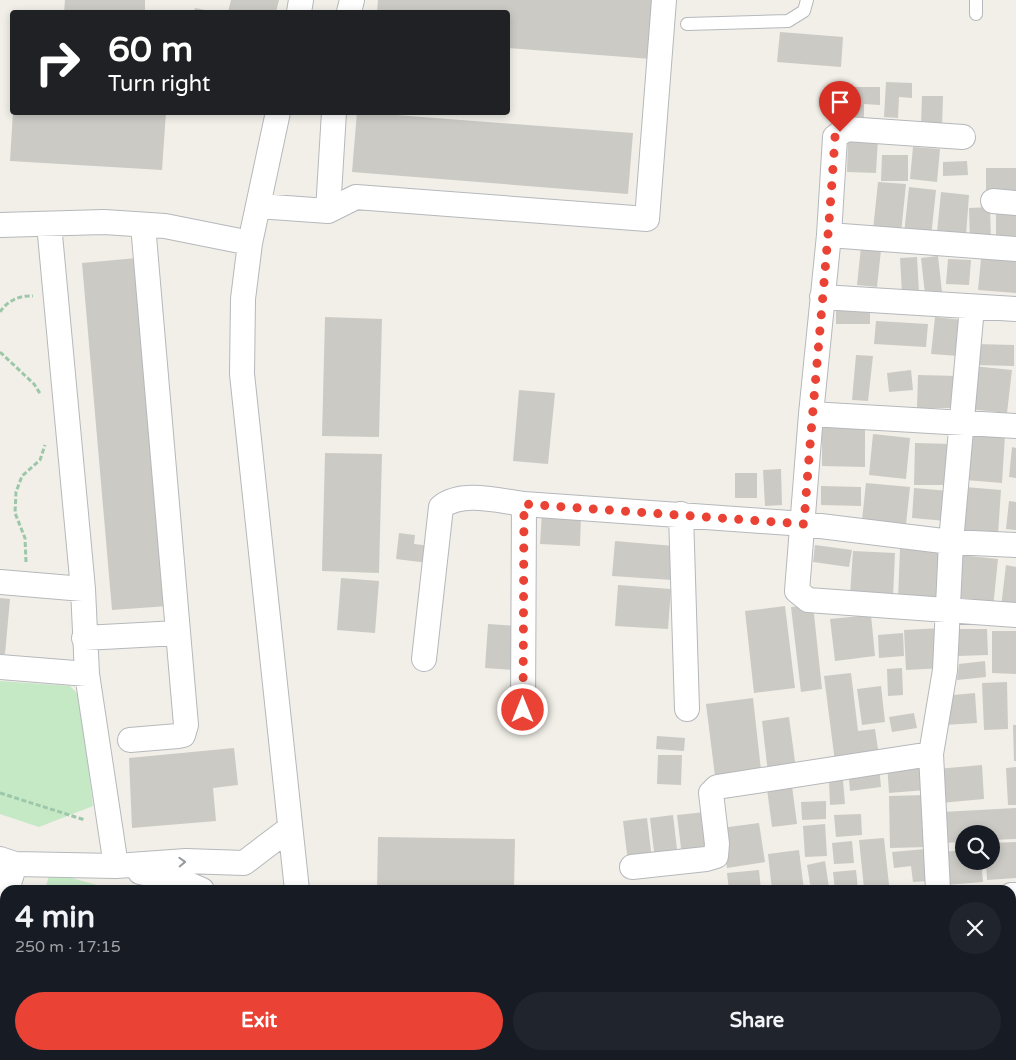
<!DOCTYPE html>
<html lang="en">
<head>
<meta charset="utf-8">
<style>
  :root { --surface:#171b24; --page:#20242c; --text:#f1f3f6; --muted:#9ea1a6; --accent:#ea4335 }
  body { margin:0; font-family:"Varela Round",sans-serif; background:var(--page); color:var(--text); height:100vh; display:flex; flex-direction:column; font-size:19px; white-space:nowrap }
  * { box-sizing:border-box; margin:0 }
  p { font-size:16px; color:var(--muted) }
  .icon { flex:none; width:28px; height:28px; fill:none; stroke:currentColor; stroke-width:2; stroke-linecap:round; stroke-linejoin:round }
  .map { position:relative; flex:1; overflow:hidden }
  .details { position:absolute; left:0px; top:885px; width:1016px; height:175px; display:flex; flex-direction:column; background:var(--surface); border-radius:15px 15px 0 0; box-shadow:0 2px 8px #0003 }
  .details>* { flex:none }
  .banner { position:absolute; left:10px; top:10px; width:500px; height:105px; border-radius:5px; box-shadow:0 2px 8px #0003; background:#202124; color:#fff; overflow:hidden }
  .buttons { position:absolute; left:955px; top:825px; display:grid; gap:10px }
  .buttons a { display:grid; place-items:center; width:45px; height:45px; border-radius:50%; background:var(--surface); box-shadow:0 2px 8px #0003; font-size:25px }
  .pin { position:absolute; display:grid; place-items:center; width:42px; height:42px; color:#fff; margin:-51px -21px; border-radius:50% 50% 50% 0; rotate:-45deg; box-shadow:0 0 5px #0007 }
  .pin .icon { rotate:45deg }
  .me { position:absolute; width:55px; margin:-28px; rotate:0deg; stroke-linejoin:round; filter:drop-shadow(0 0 4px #0008) }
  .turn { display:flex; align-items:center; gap:18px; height:105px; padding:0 15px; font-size:22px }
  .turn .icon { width:65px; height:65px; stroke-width:2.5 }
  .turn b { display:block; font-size:35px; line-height:42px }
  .round { display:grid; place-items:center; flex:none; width:52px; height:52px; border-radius:26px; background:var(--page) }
  .headline { display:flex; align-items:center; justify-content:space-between; height:85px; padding:0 15px }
  h1 { font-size:30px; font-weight:700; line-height:38px }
  .cta { display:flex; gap:10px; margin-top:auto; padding:10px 15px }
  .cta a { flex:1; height:58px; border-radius:30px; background:var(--accent); color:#fff; font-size:20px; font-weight:700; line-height:58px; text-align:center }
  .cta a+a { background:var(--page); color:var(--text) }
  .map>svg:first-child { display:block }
  .green { fill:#c5e8c5 }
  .building { fill:#cccac5 }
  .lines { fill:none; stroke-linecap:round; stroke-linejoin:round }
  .lane-casing { stroke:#b5b8bc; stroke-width:14 }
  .street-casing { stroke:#b5b8bc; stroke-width:26 }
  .path { stroke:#9cc7a9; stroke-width:3; stroke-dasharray:5 2.5; stroke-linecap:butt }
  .lane { stroke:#fff; stroke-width:12 }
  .street { stroke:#fff; stroke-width:24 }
  .oneway { stroke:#979a9d }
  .route { stroke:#ea4335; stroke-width:9; stroke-dasharray:0 16.2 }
</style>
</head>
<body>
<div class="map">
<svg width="1016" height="1060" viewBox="0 0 1016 1060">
  <rect width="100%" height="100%" fill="#f1efe8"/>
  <path class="green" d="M0,681L70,686L80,696L93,806L39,827L0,814Z
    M50,872L115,890H45Z
    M66,1055H275L276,1060H64Z"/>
  <path class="building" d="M65,0H145V12H64Z
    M231,0H279L276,12H228Z
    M378,0H656L651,59L508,48V12H377Z
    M195,8L215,12H194Z
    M780,32L843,37L841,67L777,62Z
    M886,82L912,83V98L899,97L898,118L884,117Z
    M851,87H880V105L864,104V119H850Z
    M922,96H943L942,127L921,126Z
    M13,112H166L162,170L10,161Z
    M357,112L633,133L628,194L352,172Z
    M848,137L878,138L876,173L847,172Z
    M913,147L940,149L937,182L910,179Z
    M882,155H908V181H881Z
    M967,161L968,175L943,176V162Z
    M986,168H1016V196L986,195Z
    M878,182L906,184L901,233L873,230Z
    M909,187L936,190L931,237L904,234Z
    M941,192L969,195L966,235L937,232Z
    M990,207L991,243L970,242L969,208Z
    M1016,208V245H996V209Z
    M861,247L881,250L877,287L857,285Z
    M938,256L942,292L925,294L921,258Z
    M917,257L919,293L902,294L900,258Z
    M137,258L168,606L112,610L82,263Z
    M948,259L971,260L969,285L946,284Z
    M981,259L1016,261V293L978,290Z
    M836,306H870V324H836Z
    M325,317L382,319L379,437L322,436Z
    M935,317L962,320L959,356L931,354Z
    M876,321L928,324L926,347L874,344Z
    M976,344L1014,345V366L975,365Z
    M856,355L873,356L868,401L852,400Z
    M973,366L1012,370L1007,413L968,409Z
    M911,370L913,390L889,392L887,373Z
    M918,375L959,376V408H917Z
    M519,390L555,393L548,464L513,461Z
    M822,421L865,422V467L822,466Z
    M969,433L1005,435L1002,483L965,480Z
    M873,434L910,438L906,479L869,475Z
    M915,443L953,444L952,485H914Z
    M1012,447L1016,448V478L1009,477Z
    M325,453L382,454L379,573L322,571Z
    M781,469L782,505L765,506L763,470Z
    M735,473H757V498H735Z
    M866,483L910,487L906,524L862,520Z
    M821,486L861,487V506L821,505Z
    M965,487L1001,490L998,534L962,532Z
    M914,488L949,491L946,521L912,518Z
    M1009,501L1016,502V530L1006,529Z
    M542,512L581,514L580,546L540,544Z
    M399,533L415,535L414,544L431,546L428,563L396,559Z
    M615,541L674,546L672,580L612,576Z
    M815,545L852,550L849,567L813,562Z
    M900,549L941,551L938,602L898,600Z
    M853,551L895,553L893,597L850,595Z
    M960,555L998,559L993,608L955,604Z
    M1006,565L1016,567V609L1001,607Z
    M341,578L379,581L375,633L337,630Z
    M618,585L671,589L668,629L615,626Z
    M0,598L10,599L5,654H0Z
    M813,605L822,689L801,692L791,607Z
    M785,606L795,688L754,693L745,611Z
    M871,615L875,656L835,661L830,619Z
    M488,624L518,626L515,670L485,668Z
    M942,628L944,668L906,670L904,630Z
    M958,629H987L988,655L958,656Z
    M992,631H1016V674L992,673Z
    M903,633L904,656L879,658L878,635Z
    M985,661L986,677L957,680L959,664Z
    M902,668L903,695L888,696L887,669Z
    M851,673L858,731L875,729L879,756L835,762L824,676Z
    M1007,682L1008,729L984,730L982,683Z
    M881,686L885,722L862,725L857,689Z
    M975,693L977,723L944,725L942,696Z
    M753,698L762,779L716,784L706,704Z
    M914,713L917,728L892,732L889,717Z
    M789,717L796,769L768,773L762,721Z
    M1013,725H1016V761H1014Z
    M657,736L685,738L684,751L656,749Z
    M234,748L238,785L213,788L216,821L132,828L129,758Z
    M658,755H682L681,785L657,784Z
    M923,760L926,790L889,793L887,763Z
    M879,765L881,787L850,791L848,768Z
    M982,765L984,799L940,803L937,769Z
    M1016,767V805H1008L1006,768Z
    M843,780L845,804L830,805L829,781Z
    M792,786L797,824L772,827L767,789Z
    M926,795L928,847L890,848L889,796Z
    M826,801V819L802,820L801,802Z
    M1016,808V839L991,840V834H964V842L943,843L942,812Z
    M705,812L710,853L682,856L677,815Z
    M861,814L862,835L836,837L834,815Z
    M673,815L678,858L655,860L650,818Z
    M647,818L652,859L628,862L623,821Z
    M759,823L765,862L727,868L721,828Z
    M825,824L827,856L805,857L803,826Z
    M378,837L515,839L514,890H377Z
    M884,838L889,885L864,888L859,840Z
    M852,841L854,863L834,864L832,843Z
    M1016,842V878L987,880L986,861H991V843Z
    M925,849L928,881L913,882L911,866L894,868L892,852Z
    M799,850L804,890H772L768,854Z
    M964,850V861H981L983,882L946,885L942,852Z
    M825,861L829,888L811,890L807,865Z
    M759,870L761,890H729L727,873Z
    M856,870L858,889L835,890L833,872Z
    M1011,953H1016V1010L1011,1011Z
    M0,1017L5,1019V1055H44L47,1060H0Z
    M652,1055H785L784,1060H652Z"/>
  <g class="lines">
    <g class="lane-casing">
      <path id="lane" d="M976,14V0
        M687,24L788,21L804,11L807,0"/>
    </g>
    <g class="street-casing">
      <path id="street" d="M299,12L301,0
        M349,12L352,0
        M278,112L250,243L243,299L242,374L297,890
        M963,137L846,129L835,137L829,235L811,414L797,591L808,600L1016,615
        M993,201L1016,203
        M258,206L328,211L356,197L647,219L664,0
        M328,211L334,112
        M49,224L83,589L87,674L116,866
        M0,225L104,222L165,226L250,243
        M829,235L1016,249
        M822,297L1016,309
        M811,414L1016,426
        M681,514L687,709
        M0,582L83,589
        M84,638L178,633
        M424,659L441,507C462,490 499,501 524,504
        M0,667L87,674
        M523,710L524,504L804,524L951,542L1016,545
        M130,740L178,736L183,735L186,725L143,225
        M0,859L15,864L116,866L186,861L244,863L290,828
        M632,867L706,859L716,856L717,844L711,793L717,787L931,754
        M140,872L179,880L202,890
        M7,890L15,864
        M938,890L931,754L945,670L951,542L972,307
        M1011,895H1016
        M0,917L5,899
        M0,998L5,999
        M1011,1054L1016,1053
        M314,1055V1060
        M871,1059L952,1055"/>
    </g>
    <path class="path" d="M0,312C7,301 20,295 33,296
      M0,352L34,384L41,395
      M26,562L25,538L15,513L16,492L22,476L40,460L45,445
      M0,793L85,820"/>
    <use href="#lane" class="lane"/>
    <use href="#street" class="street"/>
  </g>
  <defs><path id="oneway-chevron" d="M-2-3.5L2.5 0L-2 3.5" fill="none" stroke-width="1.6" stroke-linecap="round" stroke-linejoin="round" transform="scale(1.25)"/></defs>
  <use class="oneway" href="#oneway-chevron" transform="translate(182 862) rotate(-2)"/>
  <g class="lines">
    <path class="route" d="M523,710L524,504L804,524C813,395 827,266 835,137L840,132"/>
  </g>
</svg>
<div class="buttons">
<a><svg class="icon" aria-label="search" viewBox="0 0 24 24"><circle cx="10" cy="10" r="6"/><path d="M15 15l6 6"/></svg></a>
</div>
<div class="pin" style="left:840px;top:132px;background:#d93025"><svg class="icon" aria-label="arrive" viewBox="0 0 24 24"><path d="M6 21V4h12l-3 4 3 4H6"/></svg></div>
<svg class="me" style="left:523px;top:710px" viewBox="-20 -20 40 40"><circle r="17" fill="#ea4335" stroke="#fff" stroke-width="3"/><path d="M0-11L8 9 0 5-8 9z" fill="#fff"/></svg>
<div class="banner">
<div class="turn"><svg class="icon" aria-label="right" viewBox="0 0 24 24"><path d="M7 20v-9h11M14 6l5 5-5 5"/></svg><div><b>60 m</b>Turn right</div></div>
</div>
<section class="details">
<div class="headline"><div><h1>4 min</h1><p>250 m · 17:15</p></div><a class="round"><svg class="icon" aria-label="close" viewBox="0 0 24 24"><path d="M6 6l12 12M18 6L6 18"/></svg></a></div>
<div class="cta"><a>Exit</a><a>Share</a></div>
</section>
</div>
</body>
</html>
